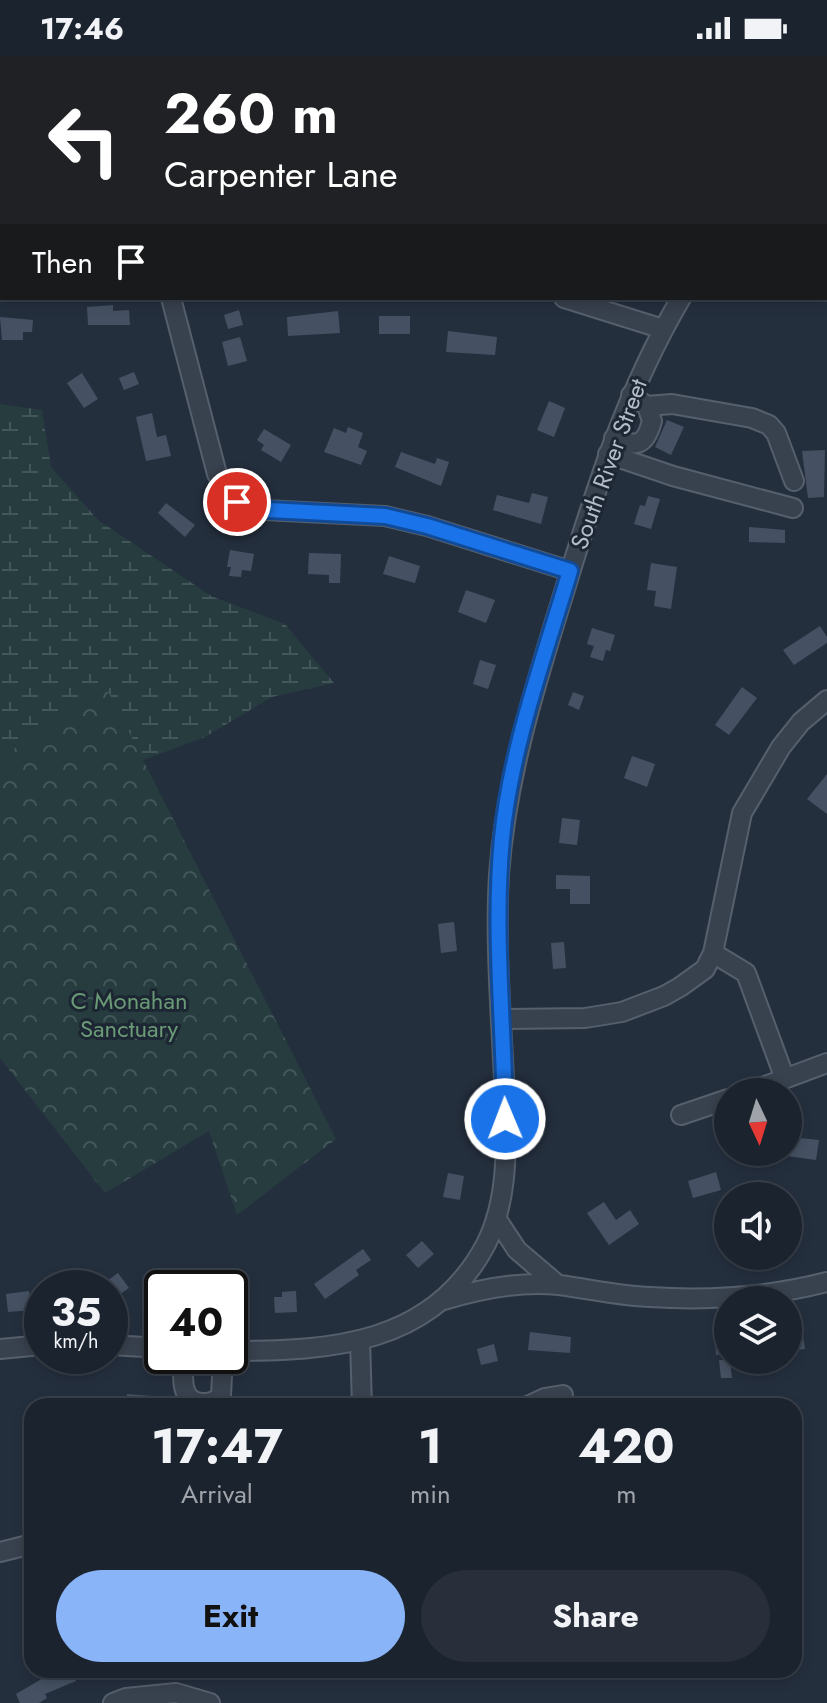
<!DOCTYPE html>
<html lang="en">
<head>
<meta charset="utf-8">
<style>
  :root { --surface:#1b232e; --page:#282f3a; --text:#f1f3f6; --muted:#a0a4aa; --line:#39404a; --accent:#8ab4f8 }
  body { margin:0; font-family:Jost,sans-serif; background:var(--page); color:var(--text); height:100vh; display:flex; flex-direction:column; font-size:30px; white-space:nowrap }
  * { box-sizing:border-box; margin:0 }
  p { font-size:26px; color:var(--muted) }
  .icon { flex:none; width:44px; height:44px; fill:none; stroke:currentColor; stroke-width:2; stroke-linecap:round; stroke-linejoin:round }
  .map { position:relative; flex:1; overflow:hidden }
  .drawer { position:absolute; left:24px; top:1342px; width:778px; height:280px; display:flex; flex-direction:column; background:var(--surface); border-radius:24px; box-shadow:0 4px 12px #0003,0 0 0 2px var(--line) }
  .drawer>* { flex:none }
  .top-card { position:absolute; left:0px; top:0px; width:828px; height:244px; box-shadow:0 4px 12px #0003,0 0 0 2px var(--line); background:#202124; color:#fff; overflow:hidden }
  .needle { width:52px; rotate:176deg }
  .tools { position:absolute; left:714px; top:1022px; display:grid; gap:16px }
  .tools a { display:grid; place-items:center; width:88px; height:88px; border-radius:50%; background:var(--surface); box-shadow:0 4px 12px #0003,0 0 0 2px var(--line); font-size:40px }
  .speed { position:absolute; left:24px; top:1214px; display:flex; gap:16px; font-size:40px; font-weight:700; text-align:center }
  .speed>* { display:grid; place-content:center; width:104px; height:104px; border-radius:50%; background:var(--surface); box-shadow:0 4px 12px #0003,0 0 0 2px var(--line); line-height:1 }
  .speed small { font-size:20px; font-weight:400 }
  .speed .limit { border:4px solid #111; border-radius:12px; background:#fff; color:#111 }
  .pin { position:absolute; display:grid; place-items:center; width:68px; height:68px; color:#fff; margin:-34px; border:4px solid #fff; border-radius:50%; box-shadow:0 2px 8px #0007 }
  .me { position:absolute; width:88px; margin:-44px; rotate:359deg; stroke-linejoin:round; filter:drop-shadow(0 0 6px #0008) }
  .turn { display:flex; align-items:center; gap:28px; height:168px; padding:0 32px; font-size:36px }
  .turn .icon { width:104px; height:104px; stroke-width:2.5 }
  .turn b { display:block; font-size:56px; line-height:68px }
  .then { display:flex; align-items:center; height:76px; padding:0 32px; background:#0003; gap:16px; font-size:30px }
  .eta { display:flex; justify-content:space-evenly; align-items:center; height:136px; text-align:center }
  .eta b { font-size:48px; font-weight:700; line-height:56px }
  .cta { display:flex; gap:16px; margin-top:auto; padding:16px 32px }
  .cta a { flex:1; height:92px; border-radius:48px; background:var(--accent); color:#111; font-size:32px; font-weight:700; line-height:92px; text-align:center }
  .cta a+a { background:var(--page); color:var(--text) }
  .status { display:flex; justify-content:space-between; align-items:center; height:56px; padding:0 40px; background:var(--surface); direction:ltr }
  .status svg { height:22px; fill:currentColor }
  .map>svg:first-child { display:block }
  .wetland { fill:url(#wetland-marsh) }
  .park { fill:url(#park-crowns) }
  .building { fill:#455162 }
  .lines { fill:none; stroke-linecap:round; stroke-linejoin:round }
  .minor-casing { stroke:#565f6c; stroke-width:22 }
  .minor { stroke:#38414e; stroke-width:18 }
  .route-casing { stroke:#114b97; stroke-width:20 }
  .route { stroke:#1a73e8; stroke-width:14 }
  .labels { text-anchor:middle; stroke-width:6; stroke-linejoin:round; paint-order:stroke }
  .street-label { font-size:24px; fill:#b4bcc9; stroke:#1d2633 }
  .park-label { font-size:24px; fill:#6b9a76; stroke:#1d2633 }
</style>
</head>
<body>
<div class="status"><b>17:46</b><svg viewBox="0 0 49 12"><path d="M0 12V9h3v3zM5 12V6h3v6zM10 12V3h3v9zM15 12V0h3v12zM26 1h20v11H26zM47 4h2v5h-2z"/></svg></div>
<div class="map">
<svg width="827" height="1647" viewBox="0 0 827 1647">
  <defs>
    <pattern id="wetland-marsh" width="20" height="14" patternUnits="userSpaceOnUse" patternTransform="scale(2)"><rect width="20" height="14" fill="#263c3f"/><path d="M1 5h8M5 5V1M11 12h8M15 12V8" fill="none" stroke="#435659"/></pattern>
    <pattern id="park-crowns" width="20" height="18" patternUnits="userSpaceOnUse" patternTransform="scale(2)"><rect width="20" height="18" fill="#263c3f"/><path d="M2 6a3 3 0 1 1 6 0M12 15a3 3 0 1 1 6 0" fill="none" stroke="#435659"/></pattern>
  </defs>
  <rect width="100%" height="100%" fill="#242f3e"/>
  <path class="wetland" d="M0,0H714L2,2V93Z
    M0,348L42,354L51,411L98,464L211,540L285,568L334,627L272,641L205,681L122,712L0,730Z"/>
  <path class="park" d="M106,631L336,1083L237,1159L209,1075L105,1137L0,1002V702Z"/>
  <path class="building" d="M113,249V255L129,254L130,269H88L87,251Z
    M239,254L243,269L228,273L224,259Z
    M338,255L340,277L288,280L287,261Z
    M379,260H410V278H379Z
    M0,261L33,264L32,276H23V284H2Z
    M448,275L497,281L495,299L446,296Z
    M240,281L247,305L228,310L222,286Z
    M134,316L139,328L124,334L119,322Z
    M82,317L98,343L84,352L67,327Z
    M549,345L565,352L554,381L537,374Z
    M152,357L157,381L166,379L171,400L146,405L136,361Z
    M667,364L684,371L671,399L655,391Z
    M348,371L363,377L358,391L367,395L361,409L324,396L334,372L346,377Z
    M264,373L291,389L281,406L261,394L264,389L257,384Z
    M825,394L824,441L808,442L802,395Z
    M401,396L435,408L437,402L449,406L441,430L395,411Z
    M532,437L548,441L541,468L493,454L497,439L529,447Z
    M648,440L660,443L651,473L634,468L640,449L645,450Z
    M166,447L195,469L185,481L158,457Z
    M749,471L785,474V487L749,486Z
    M230,494L254,498L251,515L242,514L241,521L229,520L231,511H227Z
    M309,497L341,498L340,527H329V519L308,518Z
    M389,500L420,510L415,527L383,518Z
    M651,507L677,511L671,553L654,550L656,535L647,534Z
    M466,534L495,544L486,567L458,556Z
    M820,570L827,581V587L794,609L783,594Z
    M592,572L615,579L610,595L606,594L603,605L590,601L594,590L587,588Z
    M480,604L496,609L488,633L473,628Z
    M742,631L757,642L729,679L715,669Z
    M573,636L584,640L579,654L568,649Z
    M632,700L655,708L647,731L624,722Z
    M827,718V758L807,743Z
    M562,762L580,764L577,789L559,787Z
    M556,819L590,820V848H570V833H556Z
    M454,866L457,895L441,897L438,868Z
    M564,886L566,912L553,913L551,887Z
    M790,1081L819,1084L816,1104L787,1100Z
    M716,1116L721,1134L693,1142L688,1125Z
    M448,1117L464,1120L460,1144L443,1141Z
    M604,1146L616,1164L630,1154L639,1168L609,1189L587,1157Z
    M422,1185L434,1198L418,1212L406,1199Z
    M363,1193L371,1204L356,1214L359,1219L325,1243L314,1228Z
    M118,1217L129,1232L110,1245V1232H97Z
    M29,1235L32,1254L8,1256L6,1238Z
    M296,1235L297,1256L275,1257L274,1241H282V1236Z
    M802,1272L805,1293L788,1295V1274Z
    M530,1276L571,1281L570,1297L528,1294Z
    M728,1283V1298L716,1299L715,1284Z
    M494,1288L498,1305L481,1309L477,1293Z
    M719,1304H730L732,1322H721Z
    M127,1338L166,1341V1350H126Z
    M57,1614H72L76,1625L45,1638L47,1642L39,1647H20L16,1638Z"/>
  <g class="lines">
    <g class="minor-casing">
      <path id="minor" d="M780,2L781,0
        M826,150H827
        M0,208H2
        M171,242L217,418C230,439 238,451 264,454L385,460L427,470L570,515
        M564,242L663,273
        M631,339L647,350L672,348L752,362L769,369L776,377L794,425
        M614,382C636,391 645,391 652,365L647,350
        M608,398L673,420L793,452
        M713,897L746,917L785,1023
        M502,963L585,962L622,956L664,940L680,931L705,913L713,897L742,757L781,691L801,666L827,644
        M749,1036L827,1007
        M681,1059L728,1043
        M496,1162L517,1194L558,1229
        M444,1244C480,1233 521,1225 559,1229C590,1233 620,1240 650,1241C711,1245 769,1241 827,1226
        M360,1284L362,1350
        M110,1289L162,1292
        M0,1293L42,1289
        M230,1295C331,1295 433,1289 486,1188C511,1139 506,1077 504,1024C501,956 495,887 499,819C506,720 536,627 565,533C597,429 626,336 681,242
        M184,1300C183,1318 178,1347 204,1347C212,1347 216,1345 221,1339L223,1300
        M528,1350L545,1342L563,1339
        M0,1496L32,1488
        M113,1647L126,1642L176,1637L210,1647"/>
    </g>
    <use href="#minor" class="minor"/>
  </g>
  <g class="lines">
    <g class="route-casing">
      <path id="route" d="M237,446L249,453L385,460L427,470L570,515C544,602 511,691 502,782C493,875 504,969 505,1063"/>
    </g>
    <use href="#route" class="route"/>
  </g>
  <g class="labels">
    <g class="street-label">
      <text transform="translate(609 408) rotate(-70)" y="8">South River Street</text>
    </g>
    <g class="park-label">
      <text x="129" y="953">C Monahan<tspan x="129" dy="28">Sanctuary</tspan></text>
    </g>
  </g>
</svg>
<div class="tools">
<a><svg class="needle" viewBox="-14 -14 28 28"><path d="M0-13l5 13h-10z" fill="#e53935"/><path d="M0 13l5-13h-10z" fill="#a0a4aa"/></svg></a>
<a><svg class="icon" aria-label="sound" viewBox="0 0 24 24"><path d="M4 9h4l5-4v14l-5-4H4zM17 9q2 3 0 6"/></svg></a>
<a><svg class="icon" aria-label="layers" viewBox="0 0 24 24"><path d="M12 4l9 5-9 5-9-5zM3 14l9 5 9-5"/></svg></a>
</div>
<div class="speed"><div>35<small>km/h</small></div><div class="limit">40</div></div>
<div class="pin" style="left:237px;top:446px;background:#d93025"><svg class="icon" aria-label="arrive" viewBox="0 0 24 24"><path d="M6 21V4h12l-3 4 3 4H6"/></svg></div>
<svg class="me" style="left:505px;top:1063px" viewBox="-20 -20 40 40"><circle r="17" fill="#1a73e8" stroke="#fff" stroke-width="3"/><path d="M0-11L8 9 0 5-8 9z" fill="#fff"/></svg>
<div class="top-card">
<div class="turn"><svg class="icon" aria-label="left" viewBox="0 0 24 24"><path d="M17 20v-9H6M10 6l-5 5 5 5"/></svg><div><b>260 m</b>Carpenter Lane</div></div>
<div class="then">Then<svg class="icon" aria-label="arrive" viewBox="0 0 24 24"><path d="M6 21V4h12l-3 4 3 4H6"/></svg></div>
</div>
<section class="drawer">
<div class="eta">
<div><b>17:47</b><p>Arrival</p></div>
<div><b>1</b><p>min</p></div>
<div><b>420</b><p>m</p></div>
</div>
<div class="cta"><a>Exit</a><a>Share</a></div>
</section>
</div>
</body>
</html>
